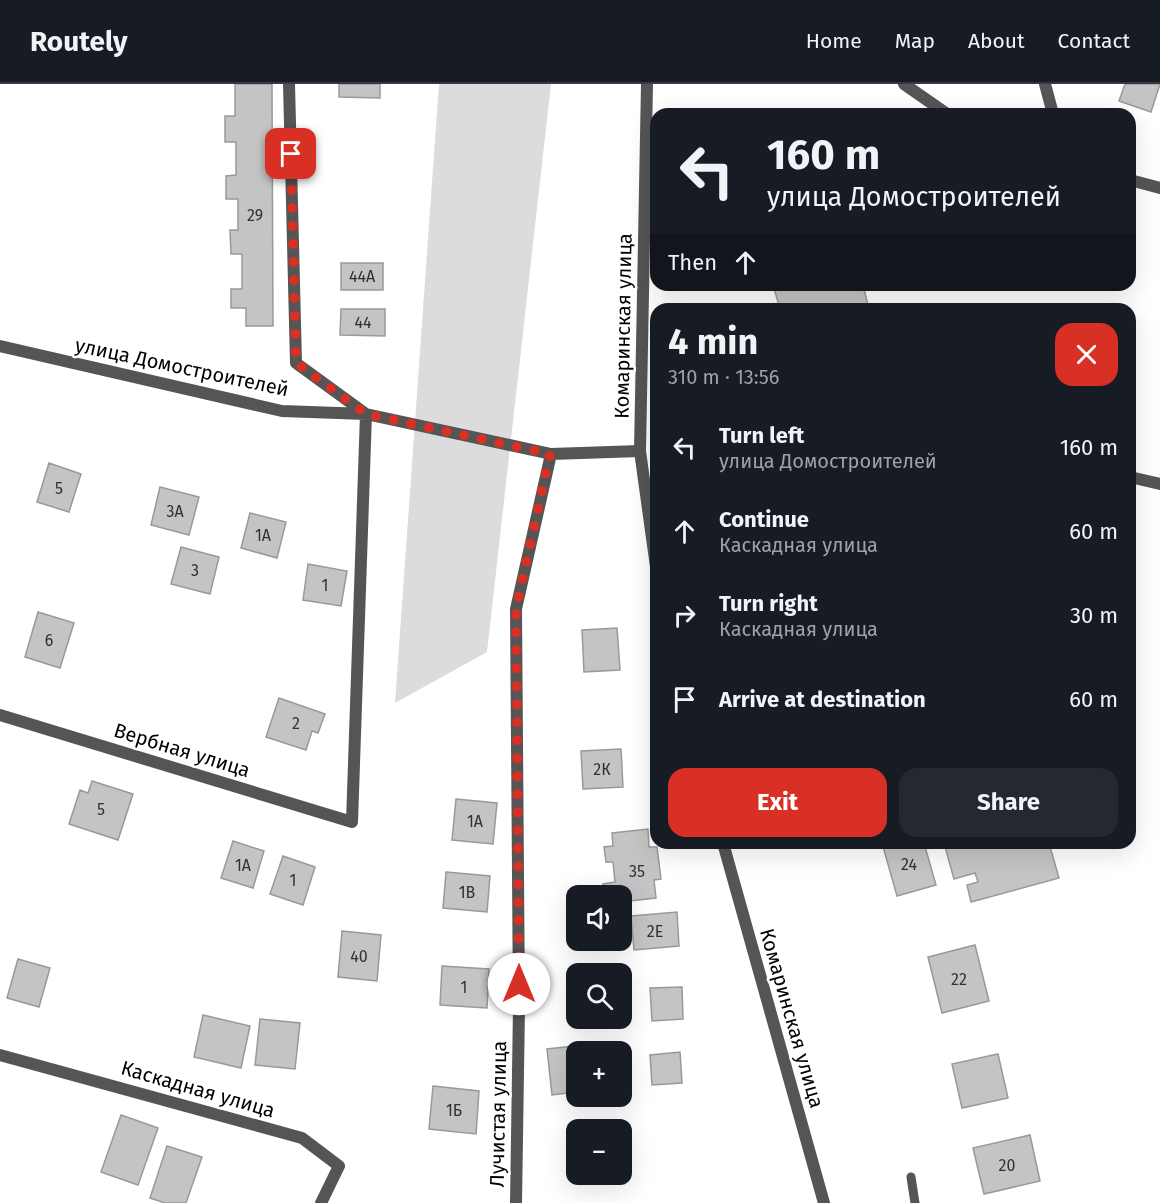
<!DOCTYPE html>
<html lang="en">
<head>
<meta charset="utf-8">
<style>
  :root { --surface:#171b24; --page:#242831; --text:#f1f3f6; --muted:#9ea1a6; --line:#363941; --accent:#d93025 }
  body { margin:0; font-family:"Fira Sans",sans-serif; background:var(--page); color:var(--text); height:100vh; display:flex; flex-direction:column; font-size:22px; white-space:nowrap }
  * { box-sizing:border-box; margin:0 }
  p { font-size:20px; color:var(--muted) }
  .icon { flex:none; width:33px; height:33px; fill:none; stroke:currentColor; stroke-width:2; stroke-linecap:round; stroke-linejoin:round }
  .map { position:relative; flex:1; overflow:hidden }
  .details { position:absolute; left:650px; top:219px; width:486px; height:546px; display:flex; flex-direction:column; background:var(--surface); border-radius:18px; box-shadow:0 6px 24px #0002 }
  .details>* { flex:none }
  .top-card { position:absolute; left:650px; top:24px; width:486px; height:183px; border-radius:18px; box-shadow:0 6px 24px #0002; background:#171b24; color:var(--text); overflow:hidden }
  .controls { position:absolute; left:566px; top:801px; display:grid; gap:12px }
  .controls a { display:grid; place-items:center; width:66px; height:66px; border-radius:12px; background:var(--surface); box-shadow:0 6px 24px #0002; font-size:30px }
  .pin { position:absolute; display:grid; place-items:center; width:51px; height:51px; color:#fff; margin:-26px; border-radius:12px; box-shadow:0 3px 9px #0006 }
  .me { position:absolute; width:66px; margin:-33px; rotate:0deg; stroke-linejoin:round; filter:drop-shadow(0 0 4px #0008) }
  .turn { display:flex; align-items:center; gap:21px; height:126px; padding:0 18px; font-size:27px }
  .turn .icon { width:78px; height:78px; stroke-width:2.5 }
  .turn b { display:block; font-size:42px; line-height:51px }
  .then { display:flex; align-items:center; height:57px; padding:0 18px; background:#0003; gap:12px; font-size:22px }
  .round { display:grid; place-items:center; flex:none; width:63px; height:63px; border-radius:18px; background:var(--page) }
  .summary { display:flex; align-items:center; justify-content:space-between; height:102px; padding:0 18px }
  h1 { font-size:36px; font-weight:700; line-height:45px }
  .action { display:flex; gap:12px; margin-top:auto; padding:12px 18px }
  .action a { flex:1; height:69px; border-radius:18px; background:var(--accent); color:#fff; font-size:24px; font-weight:700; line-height:69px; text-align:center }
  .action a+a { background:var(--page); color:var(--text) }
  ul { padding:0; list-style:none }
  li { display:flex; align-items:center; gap:18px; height:84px; padding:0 18px }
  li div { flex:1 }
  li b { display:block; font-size:22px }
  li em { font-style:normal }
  header { display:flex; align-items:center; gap:36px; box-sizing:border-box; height:84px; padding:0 30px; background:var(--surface); border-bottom:2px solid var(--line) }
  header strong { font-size:28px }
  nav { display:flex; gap:33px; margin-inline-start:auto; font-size:21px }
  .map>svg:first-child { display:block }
  .green { fill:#dcdcdc }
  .building { fill:#c4c4c4; stroke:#999; stroke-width:1.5 }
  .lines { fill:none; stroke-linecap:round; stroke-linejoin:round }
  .service { stroke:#555; stroke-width:9 }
  .minor { stroke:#555; stroke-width:12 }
  .tertiary { stroke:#555; stroke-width:12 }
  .route { stroke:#d93025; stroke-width:10; stroke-dasharray:0 18 }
  .labels { text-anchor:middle; stroke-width:5; stroke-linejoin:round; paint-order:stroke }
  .number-label { font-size:16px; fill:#313131 }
  .street-label { font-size:20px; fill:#000; stroke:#fff }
</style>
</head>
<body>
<header>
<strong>Routely</strong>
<nav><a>Home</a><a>Map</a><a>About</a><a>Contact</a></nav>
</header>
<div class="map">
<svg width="1160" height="1119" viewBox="0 0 1160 1119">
  <rect width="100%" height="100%" fill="#fff"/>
  <path class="green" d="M439,0H551L487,568L395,619Z"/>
  <path class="building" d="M235,0H272L273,242H246V224H231V205H242V170H231L230,146H238V115H226V92L236,91V58H225V32H235Z
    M339,0H380V14L339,13Z
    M1125,0H1160L1151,28L1119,17Z
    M341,179H383V206H341Z
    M773,201H863L869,225H780Z
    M341,225H385V252L340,251Z
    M49,379L81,390L69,428L37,418Z
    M160,403L199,413L189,451L151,441Z
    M250,429L286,438L277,474L241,464Z
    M181,463L219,473L210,510L171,500Z
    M308,480L347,487L341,522L303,516Z
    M38,528L74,539L60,584L25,573Z
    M617,544L620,586L584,588L582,546Z
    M279,614L325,630L318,649L312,647L306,666L266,653Z
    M621,665L623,703L583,705L581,667Z
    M92,697L133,710L118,756L69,740L80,706L88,709Z
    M456,715L497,719L493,760L452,756Z
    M648,745L649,763H657L661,795L654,796L656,814L621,818V812H604L603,800L615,798L613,778H606L604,763L613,762L612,749Z
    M233,757L264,767L253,804L221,794Z
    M882,759H924L936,801L897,812Z
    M944,759H1049L1059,794L971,818L967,801L978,798L975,789L954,795Z
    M283,772L315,783L303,821L270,810Z
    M446,788L490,792L487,828L443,824Z
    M677,828L679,862L634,866L631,832Z
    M342,847L381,851L377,897L338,893Z
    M975,861L989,917L942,929L928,873Z
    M18,875L50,884L39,923L7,914Z
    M442,882L489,885L487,924L440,921Z
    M682,903L683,935L652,937L650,904Z
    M203,931L250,942L241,984L194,973Z
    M260,935L300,939L295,985L255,981Z
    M593,960L594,968H576V1008L552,1011L547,965Z
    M680,968L682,999L652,1001L650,971Z
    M998,970L1008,1014L962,1024L952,980Z
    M433,1002L479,1007L476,1050L429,1045Z
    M121,1031L158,1044L138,1101L101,1088Z
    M1030,1051L1040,1097L984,1110L973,1064Z
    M167,1062L202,1073L186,1119H165L150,1114Z"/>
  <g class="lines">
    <path class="service" d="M911,1093L915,1119"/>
    <path class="minor" d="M904,0L947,30
      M1045,0L1053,30
      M1130,96L1160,104
      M0,262L282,327L366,330L551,370L640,367
      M1130,393L1160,400
      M0,631L352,738L366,330L296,279L289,0
      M0,971L302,1054L339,1082L321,1119
      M516,1119L519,923L516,525L551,370"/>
    <path class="tertiary" d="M647,0L640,367L656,483
      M723,759L824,1119"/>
  </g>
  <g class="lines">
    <path class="route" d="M291,70L296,279L366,330L550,370L516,525L519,900"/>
  </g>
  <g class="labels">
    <g class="number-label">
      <text x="255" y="137">29</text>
      <text x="362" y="198">44А</text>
      <text x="363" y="244">44</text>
      <text x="59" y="410">5</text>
      <text x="175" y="433">3А</text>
      <text x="263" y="457">1А</text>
      <text x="195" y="492">3</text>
      <text x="325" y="507">1</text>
      <text x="49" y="562">6</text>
      <text x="296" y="645">2</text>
      <text x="602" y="691">2К</text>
      <text x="101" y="731">5</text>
      <text x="475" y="743">1А</text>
      <text x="909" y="786">24</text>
      <text x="243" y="787">1А</text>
      <text x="637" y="793">35</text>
      <text x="293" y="802">1</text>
      <text x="467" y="814">1В</text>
      <text x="655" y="853">2Е</text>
      <text x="359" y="878">40</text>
      <text x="959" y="901">22</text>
      <text x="464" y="909">1</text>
      <text x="454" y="1032">1Б</text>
      <text x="1007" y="1087">20</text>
    </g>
    <g class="street-label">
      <text transform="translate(623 242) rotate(-89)" y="7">Комаринская улица</text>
      <text transform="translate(182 283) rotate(12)" y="7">улица Домостроителей</text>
      <text transform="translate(182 666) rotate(17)" y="7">Вербная улица</text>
      <text transform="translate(792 934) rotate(74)" y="7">Комаринская улица</text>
      <text transform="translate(198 1005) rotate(16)" y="7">Каскадная улица</text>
      <text transform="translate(498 1030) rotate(-89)" y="7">Лучистая улица</text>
    </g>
  </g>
</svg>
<div class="controls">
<a><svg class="icon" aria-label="sound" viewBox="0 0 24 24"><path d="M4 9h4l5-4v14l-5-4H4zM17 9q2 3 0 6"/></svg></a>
<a><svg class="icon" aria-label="search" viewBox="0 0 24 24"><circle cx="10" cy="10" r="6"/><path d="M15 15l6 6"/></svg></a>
<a>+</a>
<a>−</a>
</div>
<div class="pin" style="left:291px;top:70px;background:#d93025"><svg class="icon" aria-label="arrive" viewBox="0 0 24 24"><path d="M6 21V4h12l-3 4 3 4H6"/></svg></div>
<svg class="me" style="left:519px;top:900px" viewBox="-20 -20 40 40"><circle r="19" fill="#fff"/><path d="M0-13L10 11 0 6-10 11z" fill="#d93025"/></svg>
<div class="top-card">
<div class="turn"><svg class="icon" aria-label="left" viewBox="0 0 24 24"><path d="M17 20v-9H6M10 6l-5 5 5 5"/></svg><div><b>160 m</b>улица Домостроителей</div></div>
<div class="then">Then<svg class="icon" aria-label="ahead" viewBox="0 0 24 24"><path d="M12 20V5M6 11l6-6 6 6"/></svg></div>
</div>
<section class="details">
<div class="summary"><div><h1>4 min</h1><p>310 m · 13:56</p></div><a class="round" style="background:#d93025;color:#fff"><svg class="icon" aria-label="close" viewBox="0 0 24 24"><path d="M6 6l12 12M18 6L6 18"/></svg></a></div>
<ul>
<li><svg class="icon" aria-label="left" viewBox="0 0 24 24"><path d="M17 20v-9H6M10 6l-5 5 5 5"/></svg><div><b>Turn left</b><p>улица Домостроителей</p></div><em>160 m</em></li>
<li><svg class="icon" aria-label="ahead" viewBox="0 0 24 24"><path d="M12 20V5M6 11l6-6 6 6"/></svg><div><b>Continue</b><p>Каскадная улица</p></div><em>60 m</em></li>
<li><svg class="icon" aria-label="right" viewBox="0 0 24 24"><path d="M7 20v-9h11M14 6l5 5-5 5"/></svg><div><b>Turn right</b><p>Каскадная улица</p></div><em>30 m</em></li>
<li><svg class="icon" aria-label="arrive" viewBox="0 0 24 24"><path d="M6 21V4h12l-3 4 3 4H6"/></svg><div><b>Arrive at destination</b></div><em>60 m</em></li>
</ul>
<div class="action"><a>Exit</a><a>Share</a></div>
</section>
</div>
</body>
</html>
